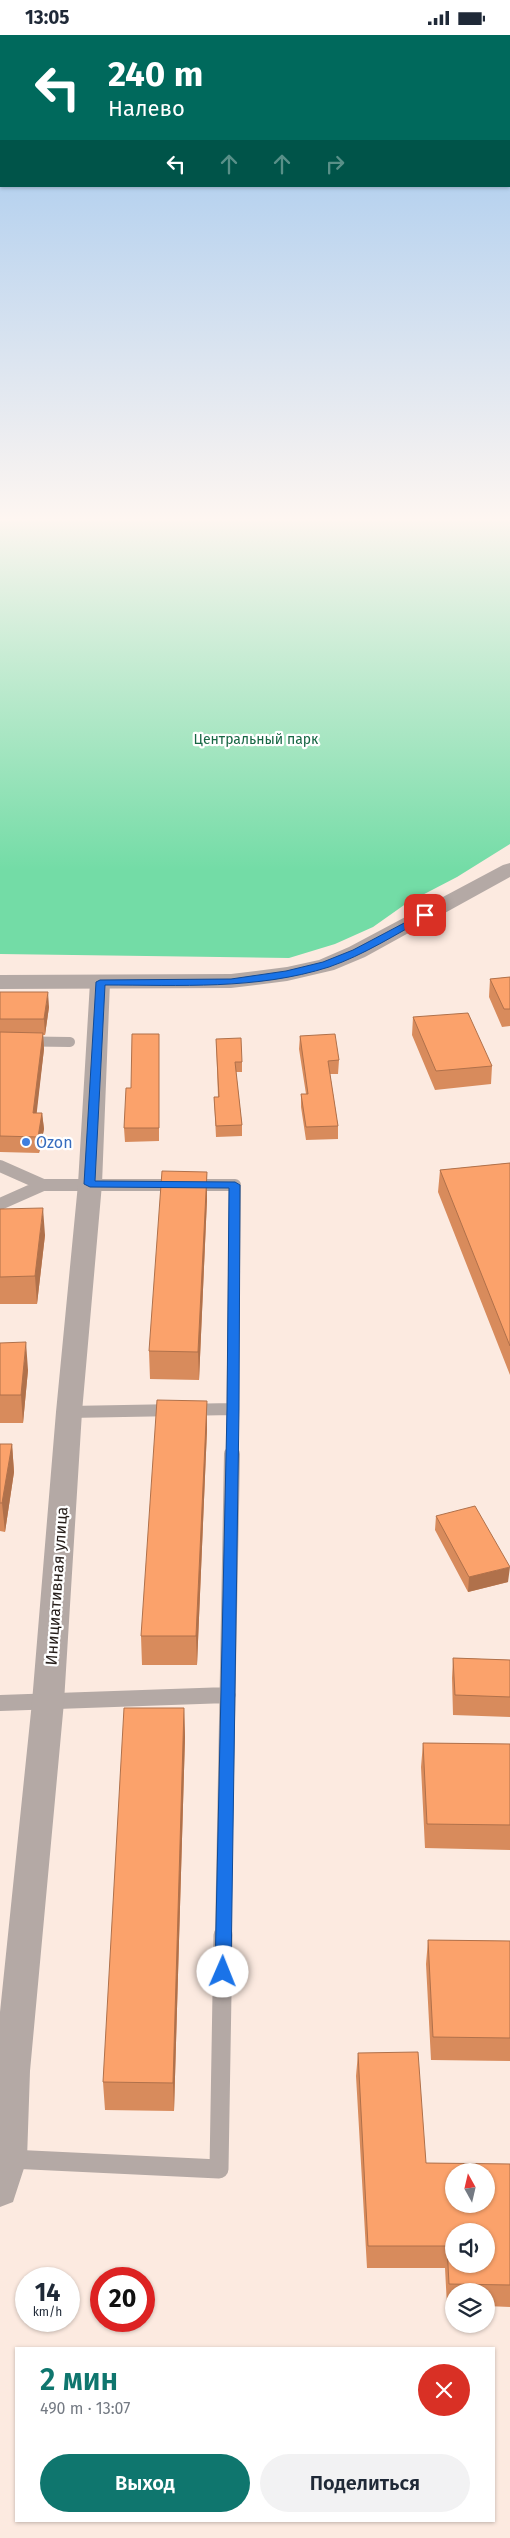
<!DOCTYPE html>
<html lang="ru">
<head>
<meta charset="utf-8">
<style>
  :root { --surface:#fff; --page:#f2f2f3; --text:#1f2937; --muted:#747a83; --accent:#0f766e }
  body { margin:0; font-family:"Fira Sans",sans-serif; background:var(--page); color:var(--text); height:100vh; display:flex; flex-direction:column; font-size:19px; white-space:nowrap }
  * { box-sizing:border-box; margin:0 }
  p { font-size:16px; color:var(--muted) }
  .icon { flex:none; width:28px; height:28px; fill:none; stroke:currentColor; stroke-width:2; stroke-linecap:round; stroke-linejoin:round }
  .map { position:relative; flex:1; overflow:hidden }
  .drawer { position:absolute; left:15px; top:2312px; width:480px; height:175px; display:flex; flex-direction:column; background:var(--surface); border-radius:0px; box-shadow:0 1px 4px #0004 }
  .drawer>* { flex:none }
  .guide { position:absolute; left:0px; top:0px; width:510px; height:152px; box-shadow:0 1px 4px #0004; background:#00695c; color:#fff; overflow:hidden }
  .needle { width:32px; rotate:352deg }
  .controls { position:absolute; left:445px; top:2128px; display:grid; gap:10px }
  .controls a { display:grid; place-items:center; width:50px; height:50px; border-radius:50%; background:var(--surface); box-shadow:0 1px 4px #0004; font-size:25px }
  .speed { position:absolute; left:15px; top:2232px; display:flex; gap:10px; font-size:25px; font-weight:700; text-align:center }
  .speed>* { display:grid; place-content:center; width:65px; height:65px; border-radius:50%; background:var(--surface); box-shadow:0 1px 4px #0004; line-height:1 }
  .speed small { font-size:12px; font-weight:400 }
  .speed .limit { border:8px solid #d22; background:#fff; color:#111 }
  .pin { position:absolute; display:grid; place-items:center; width:42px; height:42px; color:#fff; margin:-21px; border-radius:10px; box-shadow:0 2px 8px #0006 }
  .me { position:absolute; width:55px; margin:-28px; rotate:1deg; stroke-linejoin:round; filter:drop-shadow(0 0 4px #0008) }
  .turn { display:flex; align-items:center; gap:18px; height:105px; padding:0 25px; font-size:22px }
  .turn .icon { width:65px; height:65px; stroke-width:2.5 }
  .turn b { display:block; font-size:35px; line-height:42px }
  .lanes { display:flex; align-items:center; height:48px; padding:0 25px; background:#0003; justify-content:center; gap:25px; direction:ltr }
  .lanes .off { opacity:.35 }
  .round { display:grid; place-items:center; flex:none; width:52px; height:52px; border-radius:26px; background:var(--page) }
  .summary { display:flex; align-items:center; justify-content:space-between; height:85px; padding:0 25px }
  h1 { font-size:30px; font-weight:600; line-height:38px; color:var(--accent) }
  .action { display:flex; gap:10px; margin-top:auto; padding:10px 25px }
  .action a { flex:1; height:58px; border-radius:30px; background:var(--accent); color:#fff; font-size:20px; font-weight:600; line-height:58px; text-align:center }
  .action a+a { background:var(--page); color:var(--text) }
  .status { display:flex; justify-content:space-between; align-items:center; height:35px; padding:0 25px; background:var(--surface); direction:ltr }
  .status svg { height:14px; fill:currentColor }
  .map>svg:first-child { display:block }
  .green { fill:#73dca6 }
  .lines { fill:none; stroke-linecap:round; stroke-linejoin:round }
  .service-far3 { stroke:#b4a9a5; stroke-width:10 }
  .service-far2 { stroke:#b4a9a5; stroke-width:12 }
  .service-far1 { stroke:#b4a9a5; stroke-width:16 }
  .service { stroke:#b4a9a5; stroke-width:19 }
  .minor { fill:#b4a9a5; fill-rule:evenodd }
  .tertiary { fill:#b4a9a5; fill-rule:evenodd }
  .wall { fill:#d88b5c }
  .shaded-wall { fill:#b0714b }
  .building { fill:#fba26b; stroke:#b0714b; fill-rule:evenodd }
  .route { fill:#1a73e8; stroke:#114b97 }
  .shop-dot { fill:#3f7fe0; stroke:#fff; stroke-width:2 }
  .labels { text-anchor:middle; stroke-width:4.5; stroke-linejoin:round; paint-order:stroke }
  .far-park-label { font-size:14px; fill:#176744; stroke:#fff }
  .shop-label { font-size:16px; fill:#366cbe; stroke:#fff; text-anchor:start }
  .street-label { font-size:16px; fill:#261e1a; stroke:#fff }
</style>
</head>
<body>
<div class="status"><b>13:05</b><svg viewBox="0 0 49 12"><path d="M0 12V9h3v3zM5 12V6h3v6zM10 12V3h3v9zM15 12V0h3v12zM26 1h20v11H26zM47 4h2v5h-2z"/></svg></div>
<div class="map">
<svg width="510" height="2503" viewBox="0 0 510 2503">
  <rect width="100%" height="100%" fill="#fceae0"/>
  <path class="green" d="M0,486H510V809L457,842L407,868L373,892L335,909L289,923L0,919Z"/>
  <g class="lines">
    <path class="service-far3" d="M0,1006L70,1007"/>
    <path class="service-far2" d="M0,1131L43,1150
      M0,1169L43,1150H235L232,1420
      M69,1377L233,1374"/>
    <path class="service-far1" d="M0,1668L228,1660
      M223,1901L232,1419"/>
    <path class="service" d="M10,2124L219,2134L223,1900"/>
    <path class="minor" d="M100,941L107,943L110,947L102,1149L82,1377L64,1667L30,2036L27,2124L13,2167L0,2172V1977L32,1667L56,1377L78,1149L90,947L93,943Z"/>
    <path class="tertiary" d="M510,828V842L365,922L334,935L287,946L231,953L0,954V940L231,939L287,932L319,925L349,912L503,830Z"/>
  </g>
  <path class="wall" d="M510,942V991L502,992L489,962L490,944Z
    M0,957L49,972L45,1000H43L44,1014L36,1078H42L44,1094L39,1118L0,1117Z
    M413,982L492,1031L491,1049L435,1055L412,1000Z
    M159,999V1106L125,1107L124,1093L131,1053Z
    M300,1001L339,1025L338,1039H330L338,1091V1104L306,1105L301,1072V1059H306L299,1014Z
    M216,1004L242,1027V1037H236L242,1090V1101L216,1102L214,1062H218Z
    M510,1128V1340L438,1157L440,1135Z
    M207,1137V1164L199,1345L150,1344L149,1316Z
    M0,1174L45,1200L37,1269H0Z
    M0,1308L28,1335L23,1388H0Z
    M207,1366V1394L197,1630H142L141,1601Z
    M0,1409H12L14,1437L5,1497L0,1496Z
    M436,1481L508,1547L468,1557L435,1495Z
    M453,1623L510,1625V1682L453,1680L452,1643Z
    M184,1673L185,1702L174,2076L105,2075L103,2047Z
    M423,1708L510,1709V1815L425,1813L421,1732Z
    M428,1905L510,1906V2026L431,2025L426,1929Z
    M358,2018L426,2128L510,2129V2272L486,2271V2256H454V2271H447L445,2233H367L356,2041Z"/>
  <path class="shaded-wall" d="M48,957L49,972L45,1000L44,984Z
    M43,998L44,1014L35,1093L33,1078Z
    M42,1078L44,1094L39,1118L38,1102Z
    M207,1137V1164L199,1345L198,1317Z
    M43,1173L45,1200L37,1269L35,1241Z
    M26,1307L28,1335L23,1388L21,1360Z
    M207,1366V1394L197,1630L196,1601Z
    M12,1409L14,1437L5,1497L2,1468Z
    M510,1532L508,1547L468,1557L469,1542Z
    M184,1673L185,1702L174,2076L173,2048Z"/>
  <path class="building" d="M510,942V974H504L490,944Z
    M0,957H48L44,984H0Z
    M468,978L492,1031L436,1036L413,982Z
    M0,997L43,998L33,1078H42L38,1102L0,1101Z
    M132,999H159V1093H124L126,1053H131Z
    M335,999L339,1025L328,1026L338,1091L306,1092L301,1059H308L300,1001Z
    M241,1003L242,1027H235L242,1090L216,1091L214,1062H219L216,1004Z
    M510,1128V1311L440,1135Z
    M162,1136L207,1137L198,1317L149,1316Z
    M43,1173L35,1241L0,1242V1174Z
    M26,1307L21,1360H0V1308Z
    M157,1365L207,1366L196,1601H141Z
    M0,1409H12L2,1468H0Z
    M475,1471L510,1532L469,1542L436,1481Z
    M453,1623L510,1625V1662L455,1660Z
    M124,1673H184L173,2048L103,2047Z
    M423,1708L510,1709V1790L427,1789Z
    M428,1905L510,1906V2003L433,2002Z
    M418,2017L426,2128L510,2129V2250L449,2249L447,2211H368L358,2018ZM454,2136H486V2169H454ZM454,2196H486V2229H454Z"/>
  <linearGradient id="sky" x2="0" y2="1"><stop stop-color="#97c2ee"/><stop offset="0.58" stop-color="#fef6f1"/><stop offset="1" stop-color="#fef6f1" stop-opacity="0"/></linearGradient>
  <rect width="510" height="836" fill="url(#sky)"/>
  <path class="route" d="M425,877L429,880L428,882C396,899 364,920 329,932C257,955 179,950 105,950L95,1146L235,1147L240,1150L239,1374L231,1937L228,1942L223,1944L217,1942L215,1937L227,1374L229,1153L90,1152L84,1149L96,947L100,945L231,944L286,936L323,927L353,915Z"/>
  <circle class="shop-dot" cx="26" cy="1107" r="5"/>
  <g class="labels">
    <g class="far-park-label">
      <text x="256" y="709">Центральный парк</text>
    </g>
    <g class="shop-label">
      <text x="36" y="1113">Ozon</text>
    </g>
    <g class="street-label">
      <text transform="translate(56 1551) rotate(-86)" y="6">Инициативная улица</text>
    </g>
  </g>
</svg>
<div class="controls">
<a><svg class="needle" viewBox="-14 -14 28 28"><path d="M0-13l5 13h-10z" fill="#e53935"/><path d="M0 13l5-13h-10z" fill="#747a83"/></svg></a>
<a><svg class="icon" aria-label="sound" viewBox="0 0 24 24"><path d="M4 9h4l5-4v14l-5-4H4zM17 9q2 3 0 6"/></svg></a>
<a><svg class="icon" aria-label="layers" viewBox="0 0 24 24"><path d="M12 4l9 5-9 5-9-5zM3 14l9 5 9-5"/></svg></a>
</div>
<div class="speed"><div>14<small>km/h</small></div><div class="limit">20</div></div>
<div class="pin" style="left:425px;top:880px;background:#d93025"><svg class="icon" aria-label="arrive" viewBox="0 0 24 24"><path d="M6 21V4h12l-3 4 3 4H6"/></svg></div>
<svg class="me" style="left:223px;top:1937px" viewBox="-20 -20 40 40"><circle r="19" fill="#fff"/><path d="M0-13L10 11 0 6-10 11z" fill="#1a73e8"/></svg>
<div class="guide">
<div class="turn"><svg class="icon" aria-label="left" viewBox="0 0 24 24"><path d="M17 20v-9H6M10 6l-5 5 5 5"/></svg><div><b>240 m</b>Налево</div></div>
<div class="lanes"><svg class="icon" aria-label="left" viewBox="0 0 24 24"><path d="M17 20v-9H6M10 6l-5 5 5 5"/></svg><svg class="icon off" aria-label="ahead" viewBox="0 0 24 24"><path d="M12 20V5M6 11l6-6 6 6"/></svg><svg class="icon off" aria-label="ahead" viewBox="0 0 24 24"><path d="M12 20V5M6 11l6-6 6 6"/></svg><svg class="icon off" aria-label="right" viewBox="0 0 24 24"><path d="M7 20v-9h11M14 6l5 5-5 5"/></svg></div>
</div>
<section class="drawer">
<div class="summary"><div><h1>2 мин</h1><p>490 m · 13:07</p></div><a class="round" style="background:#d93025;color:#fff"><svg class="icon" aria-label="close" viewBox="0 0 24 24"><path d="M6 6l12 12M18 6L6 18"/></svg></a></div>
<div class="action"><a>Выход</a><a>Поделиться</a></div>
</section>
</div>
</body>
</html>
